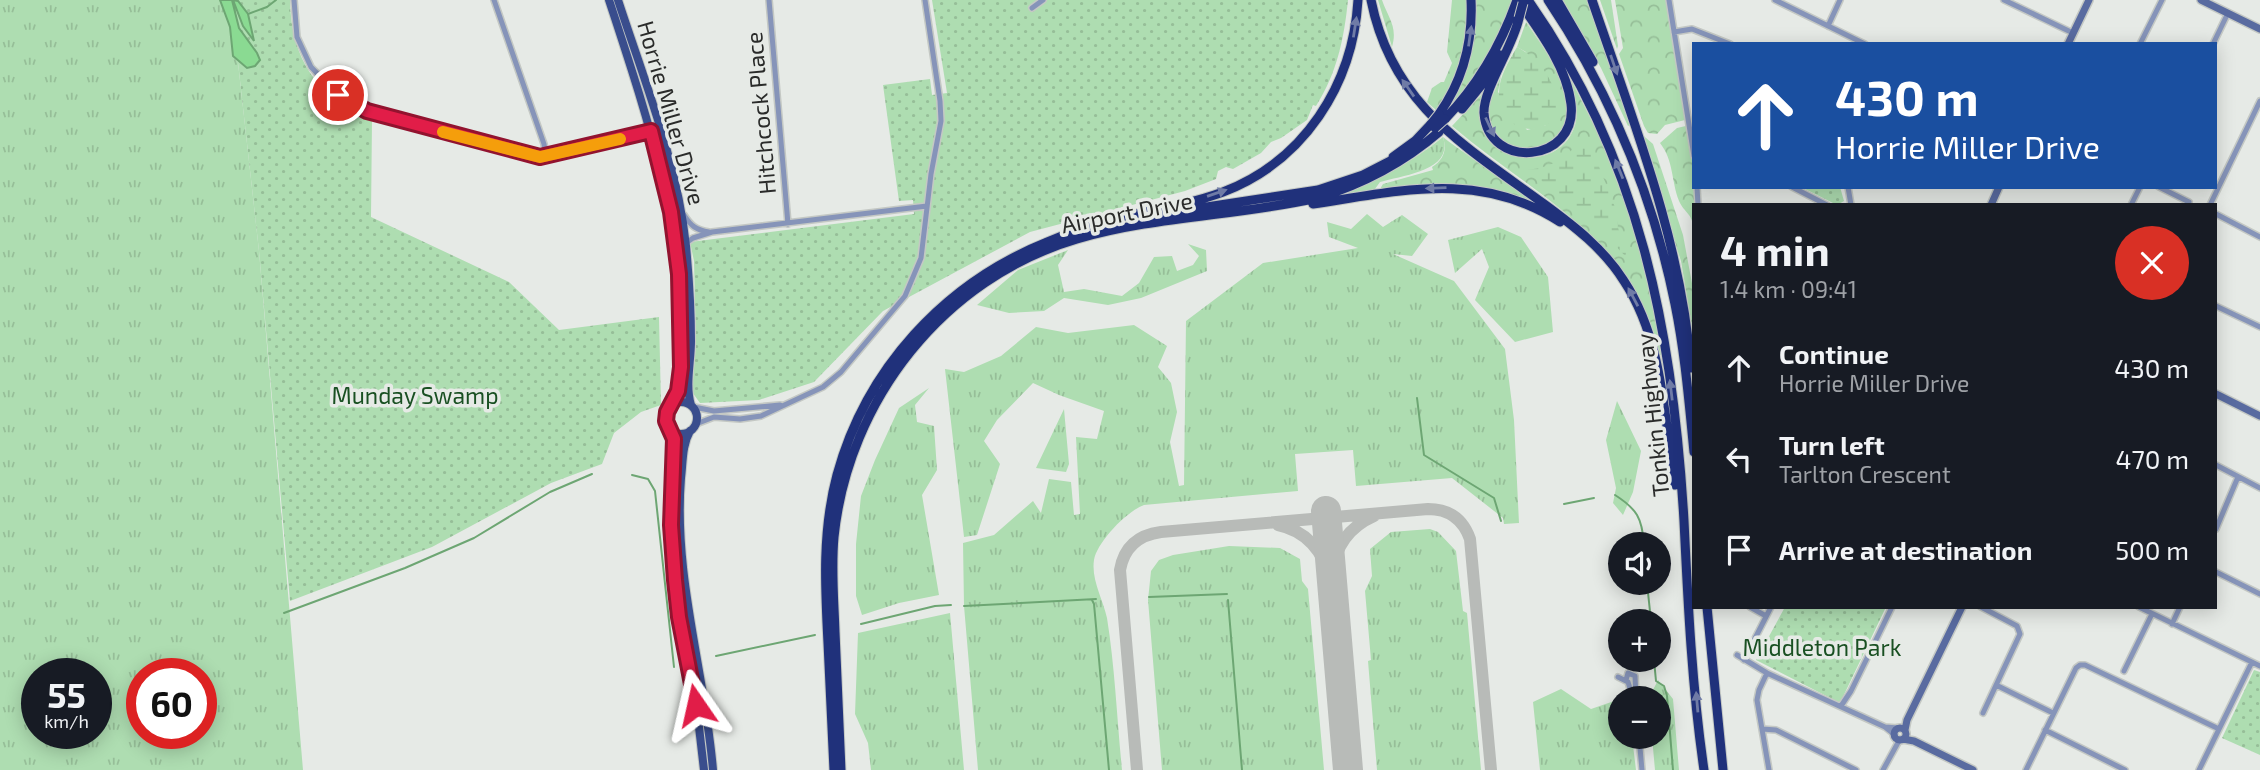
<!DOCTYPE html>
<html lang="en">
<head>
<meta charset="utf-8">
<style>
  :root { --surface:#171b24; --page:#242831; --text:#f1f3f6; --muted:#9ea1a6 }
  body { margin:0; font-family:"Exo 2",sans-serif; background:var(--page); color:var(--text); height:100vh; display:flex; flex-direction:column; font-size:26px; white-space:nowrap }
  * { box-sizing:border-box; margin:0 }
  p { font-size:23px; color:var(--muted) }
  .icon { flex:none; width:38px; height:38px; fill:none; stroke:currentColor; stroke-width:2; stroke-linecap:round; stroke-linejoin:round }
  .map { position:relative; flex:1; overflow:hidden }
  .side { position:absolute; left:1692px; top:203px; width:525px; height:406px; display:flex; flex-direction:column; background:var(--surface); border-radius:0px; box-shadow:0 4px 18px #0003 }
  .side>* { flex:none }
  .banner { position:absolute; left:1692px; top:42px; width:525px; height:147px; border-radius:0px; box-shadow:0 4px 18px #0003; background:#1a4fa0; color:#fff; overflow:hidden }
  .buttons { position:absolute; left:1608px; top:532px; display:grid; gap:14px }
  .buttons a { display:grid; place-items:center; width:63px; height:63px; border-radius:50%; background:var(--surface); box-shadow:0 4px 18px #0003; font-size:35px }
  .speed { position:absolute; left:21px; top:658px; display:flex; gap:14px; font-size:35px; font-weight:700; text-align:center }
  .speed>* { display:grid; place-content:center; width:91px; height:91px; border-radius:50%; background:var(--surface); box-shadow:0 4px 18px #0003; line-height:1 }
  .speed small { font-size:18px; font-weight:400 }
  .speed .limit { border:10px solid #d22; background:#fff; color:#111 }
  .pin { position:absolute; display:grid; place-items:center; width:60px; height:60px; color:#fff; margin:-30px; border:4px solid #fff; border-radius:50%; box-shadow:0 2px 7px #0007 }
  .me { position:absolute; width:77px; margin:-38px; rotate:349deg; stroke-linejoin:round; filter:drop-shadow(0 0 5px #0008) }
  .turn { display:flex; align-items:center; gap:24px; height:147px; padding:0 28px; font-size:32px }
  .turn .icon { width:91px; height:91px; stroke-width:2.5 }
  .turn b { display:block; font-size:49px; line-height:60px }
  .round { display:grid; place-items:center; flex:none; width:74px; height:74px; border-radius:37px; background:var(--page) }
  .head { display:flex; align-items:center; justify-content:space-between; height:119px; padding:0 28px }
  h1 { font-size:42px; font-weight:700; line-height:52px }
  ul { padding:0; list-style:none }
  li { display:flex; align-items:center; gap:21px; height:91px; padding:0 28px }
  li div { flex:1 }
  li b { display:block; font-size:26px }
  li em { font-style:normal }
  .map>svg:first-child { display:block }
  .grass { fill:url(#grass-tufts); fill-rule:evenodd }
  .forest { fill:url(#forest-crowns) }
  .wetland { fill:url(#wetland-marsh) }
  .park { fill:url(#park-dots) }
  .water { fill:#8ada92; stroke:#6da673; stroke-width:2 }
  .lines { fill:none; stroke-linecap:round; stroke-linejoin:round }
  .stream { stroke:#6da673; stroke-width:2 }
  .taxiway { stroke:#b8bbb8; stroke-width:12 }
  .runway { stroke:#b8bbb8; stroke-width:30 }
  .street-casing { stroke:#c4c8c4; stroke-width:8 }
  .secondary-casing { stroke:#c4c8c4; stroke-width:10 }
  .primary-casing { stroke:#c4c8c4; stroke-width:10 }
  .highway-casing { stroke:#c4c8c4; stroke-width:11 }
  .street { stroke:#8694b9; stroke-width:5 }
  .secondary { stroke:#596ba0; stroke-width:7 }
  .primary { stroke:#394d8d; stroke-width:8 }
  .highway { stroke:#20317b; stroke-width:9 }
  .highway-bridge-casing { stroke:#c4c8c4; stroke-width:11; stroke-linecap:butt }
  .highway-bridge { stroke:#20317b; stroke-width:9 }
  .oneway { fill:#6f7ba6 }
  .route-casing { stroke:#92132f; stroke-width:18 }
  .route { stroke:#e11d48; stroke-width:12 }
  .slow { stroke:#f59e0b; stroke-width:12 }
  .labels { text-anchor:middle; stroke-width:7; stroke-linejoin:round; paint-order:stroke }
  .street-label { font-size:23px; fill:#2a2b2a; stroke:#e6eae6 }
  .park-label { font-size:23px; fill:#195022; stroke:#e6eae6 }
</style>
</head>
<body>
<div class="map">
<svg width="2260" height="770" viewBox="0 0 2260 770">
  <defs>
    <pattern id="grass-tufts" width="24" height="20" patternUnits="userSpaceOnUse" patternTransform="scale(1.75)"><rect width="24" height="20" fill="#aeddb1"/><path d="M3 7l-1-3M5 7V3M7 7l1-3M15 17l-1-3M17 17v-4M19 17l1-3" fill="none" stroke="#96be98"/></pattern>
    <pattern id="forest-crowns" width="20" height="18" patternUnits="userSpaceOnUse" patternTransform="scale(1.75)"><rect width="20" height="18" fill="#aeddb1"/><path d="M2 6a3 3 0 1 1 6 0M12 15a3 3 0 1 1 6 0" fill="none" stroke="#96be98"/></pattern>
    <pattern id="wetland-marsh" width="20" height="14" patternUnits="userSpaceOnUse" patternTransform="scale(1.75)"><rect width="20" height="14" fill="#aeddb1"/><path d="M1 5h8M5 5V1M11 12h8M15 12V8" fill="none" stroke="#96be98"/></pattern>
    <pattern id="park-dots" width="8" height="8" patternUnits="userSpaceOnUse" patternTransform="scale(1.75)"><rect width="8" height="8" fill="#aeddb1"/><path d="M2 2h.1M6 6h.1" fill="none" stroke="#96be98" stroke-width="1.8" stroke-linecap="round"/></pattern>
  </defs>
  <rect width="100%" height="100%" fill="#e6eae6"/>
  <path class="grass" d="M0,0H231L259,251L303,770H0ZM37,674H96V733H37ZM142,674H201V733H142Z
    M1443,137C1454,171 1403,175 1380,182L1375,189L1340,198L1339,195C1377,181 1411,163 1443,137Z
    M1367,214L1383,227L1402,215L1428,234L1412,256L1393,254L1454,281L1505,349L1514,420L1519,523L1504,524L1503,518L1452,478L1356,486L1353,450L1295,454L1298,491L1144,505C1127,511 1097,542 1094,560C1091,580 1103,599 1107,618C1115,668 1117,720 1122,770H978L964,606L963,543L994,535L1033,501L1041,513L1049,479L1071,482L1074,515L1080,514L1076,437L1097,439L1104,411L1059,395L1033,383L997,420L984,441L1000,464L977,535L964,537L945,369L964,372L1001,356L1036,327L1068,333L1134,325L1167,346L1158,367L1171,383L1177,412L1170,442L1179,486L1184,485L1186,321L1263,263L1358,248L1329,237L1327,222L1351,229Z
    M1498,227L1521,237L1548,277L1553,332L1515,342L1475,300L1489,267L1482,249L1455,273L1448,240Z
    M1188,244L1206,250L1207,271L1141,298L1108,305L1064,298L1044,311L1009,313L977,305L1018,270L1068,250L1058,265L1064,292L1084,289L1122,296L1139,283L1154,257L1172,256L1177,271L1193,265L1199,256Z
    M929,388L915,405L917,422L934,426L937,470L922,495L939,595L899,603L862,615L856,596V544L861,496L875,460L899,408Z
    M1617,401L1641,451L1633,492L1623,515L1613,503L1616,488L1606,440Z
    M1064,409L1069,464L1066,472L1036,468Z
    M1430,529L1438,532L1456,551L1463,611L1467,613L1481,770H1377L1368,661L1371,660L1365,591L1372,576L1370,549L1391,532Z
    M1229,546L1280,548L1300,559L1302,581L1308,589L1324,770H1162L1148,600L1151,571L1159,560L1173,555Z
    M950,613L964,770H871L868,743L855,714L858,633Z
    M1658,680L1673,699L1679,770H1655L1652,737H1659V698H1649Z
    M1561,689L1591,709L1620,699V737H1632L1636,770H1540L1533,702Z"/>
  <path class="forest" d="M1378,0H1382C1388,18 1398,26 1392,47Z
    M1452,0H1468C1466,44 1460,73 1436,110L1427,102L1432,88L1441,82H1444L1452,63L1447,52Z
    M1474,0H1513C1501,39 1478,77 1450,106L1457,91Z
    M1562,0H1588L1630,125L1628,126L1601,68Z
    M1600,0H1611L1618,46L1617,49Z
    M1615,0H1669L1689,119L1665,125L1657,134L1648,133L1644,126L1619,54L1623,48Z
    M1526,22C1546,52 1581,95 1562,132C1558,140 1547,145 1540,150L1510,147L1495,134L1487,115L1489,104L1501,76L1498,92L1527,130L1546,125L1526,52L1517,47Z
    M1565,68L1600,137L1629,213L1646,267L1663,355H1660C1634,239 1536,197 1452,126L1482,94C1484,106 1479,117 1485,130C1503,170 1567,166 1576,121C1579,104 1570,84 1565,68Z
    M1690,125L1694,156V187H1697L1698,205H1694V230C1692,212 1685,214 1679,201C1671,180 1674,161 1660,143L1677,128Z
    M1638,131L1653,144L1683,235L1694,294V338L1681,261Z
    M1443,137L1448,141L1529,199L1527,201L1510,196L1380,189L1383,184L1433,170L1432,167C1444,159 1447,150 1443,137Z"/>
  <path class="wetland" d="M1517,47C1541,59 1567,94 1552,121C1528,140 1498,123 1499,93C1499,76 1509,61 1517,47Z
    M1585,131L1618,215V228L1630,261L1585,214L1527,170C1554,167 1572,156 1585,131Z"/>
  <path class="park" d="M231,0H290C291,59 317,98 372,119L371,217L509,282L559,330L659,317L661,405L641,412L614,433L602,464L551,483L432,547L290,601L259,251Z
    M932,0H1348C1344,39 1337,73 1316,106L1313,105L1307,120L1281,138L1271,142L1261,153L1233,169L1226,167L1218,171L1216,179L1185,191L1030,232L883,311L814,382L759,400L700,403L692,392L696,344L694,261L690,242L914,214L913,200L899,201L883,85L930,79L932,95L947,93Z
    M1801,187H1840L1844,201L1837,205Z
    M1785,607H1886L1840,703L1756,660Z
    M2254,670L2260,672V755L2222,738Z"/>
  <path class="water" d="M220,0H232L239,28L257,53L260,60L255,66L247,68L233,56L230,27Z
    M233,0L238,1L248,14L254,41L243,26Z"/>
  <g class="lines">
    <path class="stream" d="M248,14L267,7L276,0
      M1417,398L1424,455L1494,498L1501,521
      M632,475L648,479L655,491L674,667
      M1615,495C1637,509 1642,518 1644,544
      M1564,504L1594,498
      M1647,583L1651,621
      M1149,597L1227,594
      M1092,600L1094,604L1109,770
      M1228,600L1242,770
      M964,606L1096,599
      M284,613L405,568L474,538L550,492L592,474
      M861,624L935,606L951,605
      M716,656L815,635
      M1654,660L1656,681L1664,686L1667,696L1673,770"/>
    <path class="taxiway" d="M1278,525C1308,531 1324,553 1332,582
      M1332,574C1335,547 1349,527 1374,516
      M1137,770L1120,570C1124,547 1138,535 1161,532L1428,509C1449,509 1463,519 1470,539L1491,770"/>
    <path class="runway" d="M1326,511L1348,770"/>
    <g class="street-casing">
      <path id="street" d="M294,0L297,37L311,67L338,95L367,111L540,157L651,131
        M494,0L544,144L546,157
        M769,0L788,224
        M1669,0L1694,156
        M1775,0L1865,44
        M2004,0L2073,33
        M1032,8L1043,0
        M1828,26L1840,0
        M1674,32L1692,29L1730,44
        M2140,44L2162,0
        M2213,44L2228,13
        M1697,187L1698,205
        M1792,187L1827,205
        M1848,187L1851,205
        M2159,187L2189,202
        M2131,205L2140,187
        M2210,205L2260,101
        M2216,214L2260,237
        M684,215C691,226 696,230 709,232
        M686,243L693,238L712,232L927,206
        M2216,306L2260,327
        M694,407L714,411L780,405
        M696,424L714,417L740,419L761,416L823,387L841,372L905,296L921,258L931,174L941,121L940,101L925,0
        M2216,465L2260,488
        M2216,529L2238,477
        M2216,572L2260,594
        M1750,607L1766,616
        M1981,607L2017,626L2020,634L1983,713
        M2139,607L2260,666
        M2172,624L2180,607
        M1737,655L1767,673L1885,727L1895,735
        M1744,660L1771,607
        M2124,671L2152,614
        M1767,673L1759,690L1757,700L1769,770
        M1618,677L1628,682L1633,698
        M1626,680L1628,673L1635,676L1636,698
        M1996,685L2053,713
        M1841,706L1851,691L1892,607
        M1885,727L1898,728
        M1762,729L1776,730L1856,770
        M2045,730L2125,770
        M1639,737L1642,770
        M1883,770L1900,739
        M2026,770L2076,668L2080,665H2085L2219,729
        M2199,770L2252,662"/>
    </g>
    <g class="secondary-casing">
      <path id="secondary" d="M2201,0L2260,29
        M2068,44L2089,0
        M1991,205L1999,187
        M2216,394L2260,416
        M1894 734a6 6 0 1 1 12 0a6 6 0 1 1-12 0Z
        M1905,730L1907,720L1962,607
        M1903,739L1914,741L1973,770"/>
    </g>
    <g class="primary-casing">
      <path id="primary" d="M609,0C646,113 684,224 681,346C681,366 683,391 669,407
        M618,0C644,80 677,161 686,246C689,278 691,310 691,341C691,362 685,385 691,405
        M665 418a16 16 0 1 1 32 0a16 16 0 1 1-32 0Z
        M671,429L674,439L671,488L672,543L679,617L699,727L704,770
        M690,431C682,445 683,462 681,478C673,577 705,672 713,770"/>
    </g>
    <g class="highway-casing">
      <path id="highway" d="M1371,0C1392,105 1465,146 1544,204C1574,226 1604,249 1624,281C1663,340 1664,417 1675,485
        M1518,0C1539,30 1567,67 1571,104C1578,163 1488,171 1484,113C1483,89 1513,47 1519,18
        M1528,0C1640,159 1673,331 1684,521C1688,604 1692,688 1704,770
        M1548,0C1609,91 1653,195 1675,304C1685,353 1689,402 1694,452
        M1557,0L1593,62
        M1592,0C1633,121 1681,240 1691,368
        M1462,109L1484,82L1501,55
        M1439,114C1463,80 1473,41 1471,0
        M1445,119C1478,85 1501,45 1517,0
        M1393,157L1415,141L1431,124
        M1313,204C1400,191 1480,170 1560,222
        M1154,215L1318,190L1363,175L1398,157
        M1707,607L1723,770
        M834,770C832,728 830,685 828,643C825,586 822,531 837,475C866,369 944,284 1045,243C1068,233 1091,224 1115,218C1151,210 1188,205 1223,192C1304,161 1353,85 1358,0
        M841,770C839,724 837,678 835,632C834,601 831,569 834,537C848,400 944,278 1077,239C1155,216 1238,216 1317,198C1363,184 1403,163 1439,132"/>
    </g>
    <use href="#street" class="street"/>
    <use href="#secondary" class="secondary"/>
    <use href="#primary" class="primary"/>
    <use href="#highway" class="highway"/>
    <g class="highway-bridge-casing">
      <path id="highway-bridge" d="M1519,18L1523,3
        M1431,124L1439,114
        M1435,128L1445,119"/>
    </g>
    <use href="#highway-bridge" class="highway-bridge"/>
  </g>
  <defs><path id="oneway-solid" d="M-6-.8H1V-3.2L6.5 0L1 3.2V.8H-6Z" transform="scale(1.75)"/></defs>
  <g class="oneway">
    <use href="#oneway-solid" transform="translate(1355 27) rotate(-81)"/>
    <use href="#oneway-solid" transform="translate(1470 36) rotate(-82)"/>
    <use href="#oneway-solid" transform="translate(1614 65) rotate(71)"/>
    <use href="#oneway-solid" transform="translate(1408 88) rotate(-125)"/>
    <use href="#oneway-solid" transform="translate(1490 127) rotate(65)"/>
    <use href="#oneway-solid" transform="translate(1619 169) rotate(-112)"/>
    <use href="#oneway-solid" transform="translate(1436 188) rotate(178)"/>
    <use href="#oneway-solid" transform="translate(1217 193) rotate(-19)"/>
    <use href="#oneway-solid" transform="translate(1633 297) rotate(-118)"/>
    <use href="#oneway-solid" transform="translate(1671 390) rotate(-97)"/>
    <use href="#oneway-solid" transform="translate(1697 702) rotate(-95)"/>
  </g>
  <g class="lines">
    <g class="route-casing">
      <path id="route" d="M338,95L367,111L540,157L651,131L671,212L679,274L681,367L678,391L667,412L666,421L674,439L671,525L675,580L679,617L696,705"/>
    </g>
    <use href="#route" class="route"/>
    <path class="slow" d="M443,132L540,157L620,139"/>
  </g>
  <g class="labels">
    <g class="street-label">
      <text transform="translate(671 113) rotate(74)" y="8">Horrie Miller Drive</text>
      <text transform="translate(761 113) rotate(-95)" y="8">Hitchcock Place</text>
      <text transform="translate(1127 213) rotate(-11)" y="8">Airport Drive</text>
      <text transform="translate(1653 415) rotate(-96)" y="8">Tonkin Highway</text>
    </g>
    <g class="park-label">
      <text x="415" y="404">Munday Swamp</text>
      <text x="1822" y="656">Middleton Park</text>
    </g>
  </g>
</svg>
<div class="buttons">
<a><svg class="icon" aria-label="sound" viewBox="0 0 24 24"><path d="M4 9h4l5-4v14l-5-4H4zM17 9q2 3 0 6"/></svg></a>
<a>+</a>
<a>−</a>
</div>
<div class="speed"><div>55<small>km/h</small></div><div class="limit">60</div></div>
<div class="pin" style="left:338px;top:95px;background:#d93025"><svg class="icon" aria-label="arrive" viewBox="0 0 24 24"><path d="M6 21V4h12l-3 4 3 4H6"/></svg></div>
<svg class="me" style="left:696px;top:705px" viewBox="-20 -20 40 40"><path d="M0-17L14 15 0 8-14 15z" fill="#e11d48" stroke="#fff" stroke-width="4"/></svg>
<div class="banner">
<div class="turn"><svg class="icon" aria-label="ahead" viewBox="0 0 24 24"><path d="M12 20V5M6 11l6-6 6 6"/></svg><div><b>430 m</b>Horrie Miller Drive</div></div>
</div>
<section class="side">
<div class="head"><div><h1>4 min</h1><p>1.4 km · 09:41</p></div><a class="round" style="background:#d93025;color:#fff"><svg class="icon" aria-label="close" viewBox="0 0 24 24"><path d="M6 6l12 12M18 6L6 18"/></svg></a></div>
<ul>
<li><svg class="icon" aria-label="ahead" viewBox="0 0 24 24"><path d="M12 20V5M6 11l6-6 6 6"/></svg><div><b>Continue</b><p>Horrie Miller Drive</p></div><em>430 m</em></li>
<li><svg class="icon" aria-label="left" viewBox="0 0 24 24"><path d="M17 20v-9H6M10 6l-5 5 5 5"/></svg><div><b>Turn left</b><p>Tarlton Crescent</p></div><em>470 m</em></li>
<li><svg class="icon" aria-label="arrive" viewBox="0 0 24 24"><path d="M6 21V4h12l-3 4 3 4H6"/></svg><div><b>Arrive at destination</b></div><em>500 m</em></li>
</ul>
</section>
</div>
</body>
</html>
